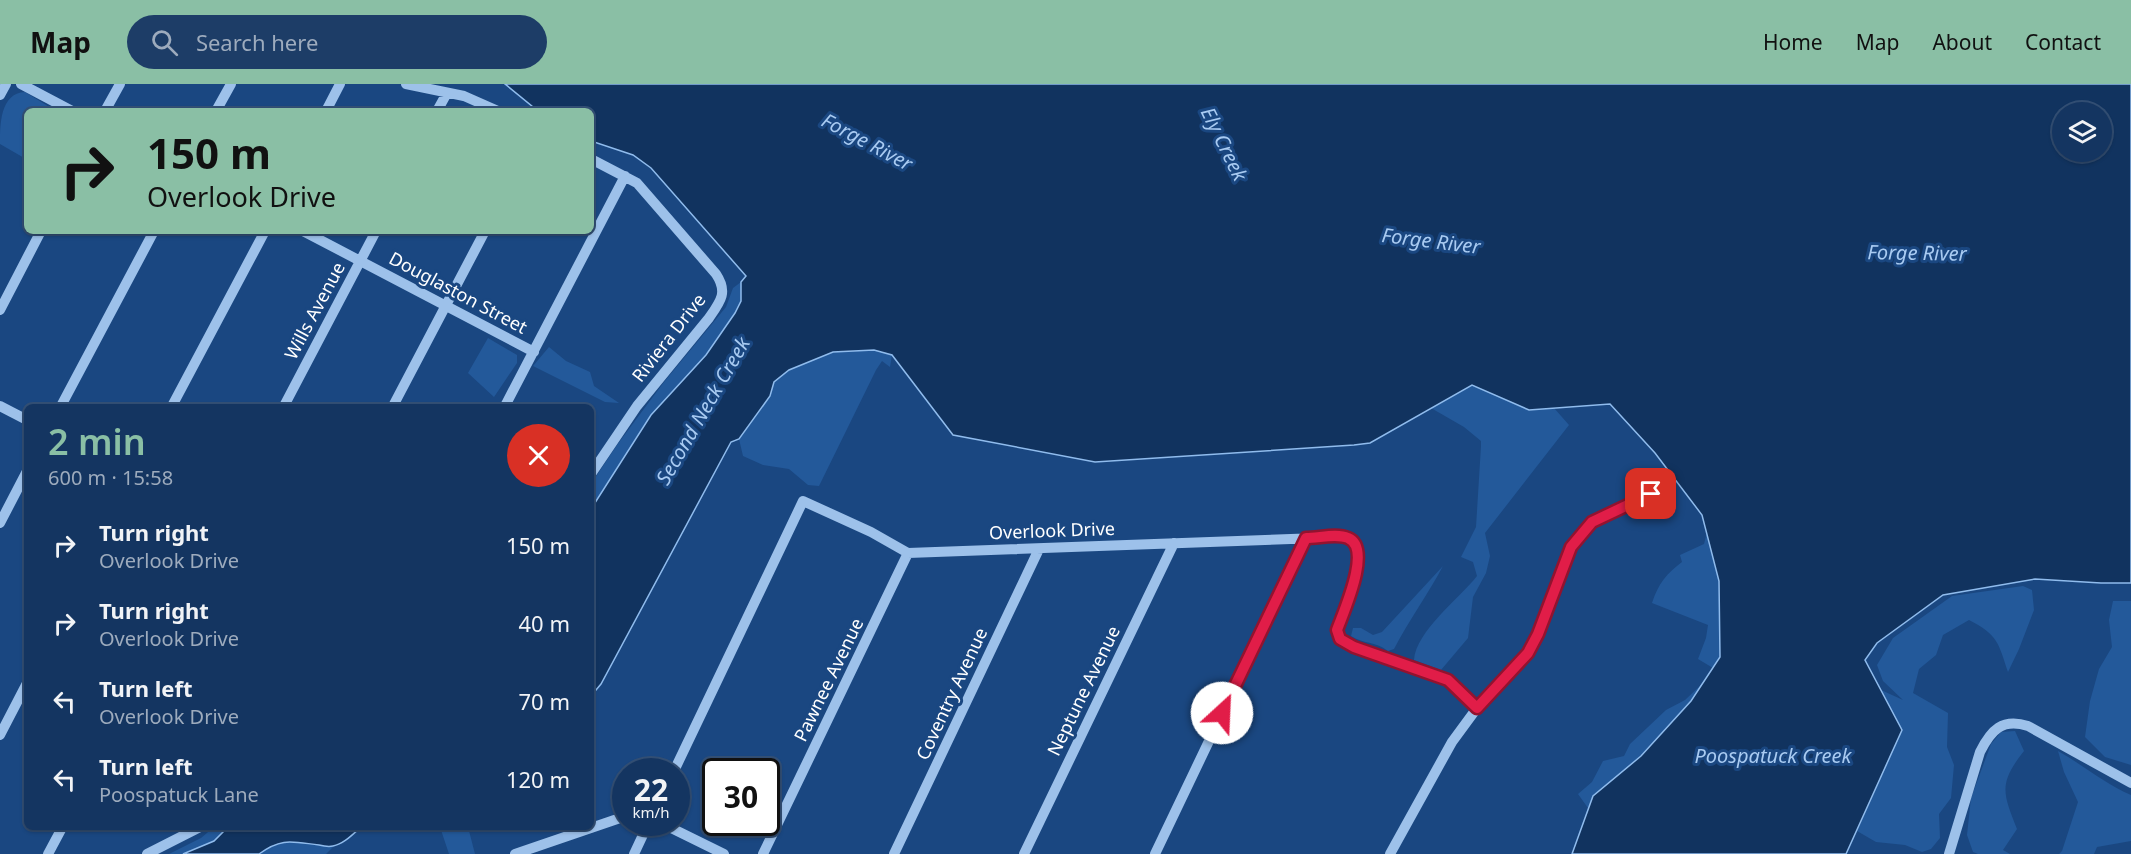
<!DOCTYPE html>
<html lang="en">
<head>
<meta charset="utf-8">
<style>
  :root { --surface:#143561; --page:#1d3d67; --text:#f1f3f6; --muted:#9dabbd; --line:#335076; --accent:#8abfa5 }
  body { margin:0; font-family:"Noto Sans",sans-serif; background:var(--page); color:var(--text); height:100vh; display:flex; flex-direction:column; font-size:22px; white-space:nowrap }
  * { box-sizing:border-box; margin:0 }
  p { font-size:20px; color:var(--muted) }
  .icon { flex:none; width:33px; height:33px; fill:none; stroke:currentColor; stroke-width:2; stroke-linecap:round; stroke-linejoin:round }
  .map { position:relative; flex:1; overflow:hidden }
  .details { position:absolute; left:24px; top:320px; width:570px; height:426px; display:flex; flex-direction:column; background:var(--surface); border-radius:9px; box-shadow:0 2px 4px #0004,0 0 0 2px var(--line) }
  .details>* { flex:none }
  .hud { position:absolute; left:24px; top:24px; width:570px; height:126px; border-radius:9px; box-shadow:0 2px 4px #0004,0 0 0 2px var(--line); background:#8abfa5; color:#111; overflow:hidden }
  .tools { position:absolute; left:2052px; top:18px; display:grid; gap:12px }
  .tools a { display:grid; place-items:center; width:60px; height:60px; border-radius:50%; background:var(--surface); box-shadow:0 2px 4px #0004,0 0 0 2px var(--line); font-size:30px }
  .speed { position:absolute; left:612px; top:674px; display:flex; gap:12px; font-size:30px; font-weight:700; text-align:center }
  .speed>* { display:grid; place-content:center; width:78px; height:78px; border-radius:50%; background:var(--surface); box-shadow:0 2px 4px #0004,0 0 0 2px var(--line); line-height:1 }
  .speed small { font-size:15px; font-weight:400 }
  .speed .limit { border:3px solid #111; border-radius:9px; background:#fff; color:#111 }
  .pin { position:absolute; display:grid; place-items:center; width:51px; height:51px; color:#fff; margin:-26px; border-radius:12px; box-shadow:0 3px 9px #0006 }
  .me { position:absolute; width:66px; margin:-33px; rotate:25deg; stroke-linejoin:round; filter:drop-shadow(0 0 4px #0008) }
  .turn { display:flex; align-items:center; gap:21px; height:126px; padding:0 24px; font-size:27px }
  .turn .icon { width:78px; height:78px; stroke-width:2.5 }
  .turn b { display:block; font-size:42px; line-height:51px }
  .round { display:grid; place-items:center; flex:none; width:63px; height:63px; border-radius:32px; background:var(--page) }
  .summary { display:flex; align-items:center; justify-content:space-between; height:102px; padding:0 24px }
  h1 { font-size:36px; font-weight:600; line-height:45px; color:var(--accent) }
  ul { padding:0; list-style:none }
  li { display:flex; align-items:center; gap:18px; height:78px; padding:0 24px }
  li div { flex:1 }
  li b { display:block; font-size:22px }
  li em { font-style:normal }
  header { display:flex; align-items:center; gap:36px; box-sizing:border-box; height:84px; padding:0 30px; background:var(--accent); color:#111 }
  header strong { font-size:28px }
  nav { display:flex; gap:33px; margin-inline-start:auto; font-size:21px }
  .search { width:420px; height:54px; background:var(--page); display:flex; align-items:center; gap:15px; box-sizing:border-box; padding:0 21px; border-radius:33px; color:var(--muted); font-size:22px }
  .map>svg:first-child { display:block }
  .green { fill:#23599a }
  .water { fill:#11335f; stroke:#90bced; stroke-width:1.5; fill-rule:evenodd }
  .lines { fill:none; stroke-linecap:round; stroke-linejoin:round }
  .minor { stroke:#9dc1ea; stroke-width:10 }
  .route-casing { stroke:#92132f; stroke-width:15 }
  .route { stroke:#e11d48; stroke-width:10 }
  .labels { text-anchor:middle; stroke-width:6; stroke-linejoin:round; paint-order:stroke }
  .street-label { font-size:18px; fill:#fff; stroke:#1a4781 }
  .water-label { font-size:20px; font-style:italic; fill:#a9cbf2; stroke:#1a4781 }
</style>
</head>
<body>
<header>
<strong>Map</strong>
<div class="search"><svg class="icon" aria-label="search" viewBox="0 0 24 24"><circle cx="10" cy="10" r="6"/><path d="M15 15l6 6"/></svg>Search here</div>
<nav><a>Home</a><a>Map</a><a>About</a><a>Contact</a></nav>
</header>
<div class="map">
<svg width="2131" height="770" viewBox="0 0 2131 770">
  <rect width="100%" height="100%" fill="#1a4781"/>
  <path class="green" d="M25,8L51,24L49,27H27L26,75L0,60C0,41 0,9 25,8Z
    M741,198V217L736,229L706,271L633,362L611,393L591,425V400L617,361L664,298L726,223L733,204Z
    M488,254L517,271V279L494,313L468,289Z
    M549,263L566,277L590,288L594,302L619,319L605,318L533,282Z
    M874,266L892,271L890,283L882,277L876,286L819,402L808,401L789,385L763,381L743,372L739,355L770,312L774,298L789,286L833,268Z
    M1472,301L1528,326L1554,324L1569,341L1485,449L1490,472L1486,489L1473,513L1468,554L1441,586L1414,576C1416,547 1459,515 1477,492L1473,478L1461,473L1476,443L1481,362V357L1464,343L1431,324Z
    M1707,448L1719,497L1720,573L1713,584L1698,575L1706,554L1708,541L1652,519C1658,500 1667,489 1682,478L1680,471L1704,460Z
    M1443,482C1428,510 1409,536 1394,565L1388,567C1375,557 1363,560 1351,552L1353,544H1361L1373,551L1382,548Z
    M2023,502L2032,506L2034,526L2019,565L2008,588C1998,558 1998,551 1969,536L1943,551L1936,571L1919,585L1913,609L1948,629L1947,663L1954,681L1951,714L1939,730L1940,754L1931,765L1922,768L1905,761L1876,758L1857,747L1902,646L1881,606L1903,616L1883,597L1877,581L1893,554L1952,512Z
    M2113,517H2131V681L2105,673L2085,653L2090,617L2099,585L2112,563L2109,536Z
    M1703,599L1691,617L1641,672L1593,712L1588,724L1578,710L1592,698L1603,677L1624,672L1630,660L1666,626L1685,616Z
    M2015,647L2024,667C1998,700 2003,709 2017,745L2003,766L2010,770H1978L1973,768L1967,751L1971,714L1991,660L2001,648Z
    M2058,667C2083,681 2105,700 2131,711V757L2097,763L2094,770H2059L2062,767L2078,718L2064,688Z
    M214,743H229L214,757L194,770H169L201,754Z
    M440,743H468L475,770H449Z
    M282,757H299L333,763L326,770H260L269,763Z"/>
  <path class="water" d="M505,0H2131V499H2101L2035,495L1943,511L1877,559L1865,576L1902,646L1846,770H1572L1593,712L1641,672L1691,617L1720,573L1719,497L1702,431L1655,369L1610,320L1529,326L1472,301L1370,359L1354,361L1095,378L953,351L892,271L874,266L833,268L789,286L774,298L770,312L739,355L731,358L601,600L591,612V425L651,331L706,271L735,229L741,217V198L746,192L651,84L633,71L591,57V27H538ZM2062,28H2102V68H2062Z
    M229,742H361V743C353,750 344,760 333,762C329,763 323,762 319,761C293,758 282,753 259,770H183L214,757Z"/>
  <g class="lines">
    <path class="minor" d="M21,0L72,27
      M406,0L464,12L498,27
      M0,11L6,0
      M105,27L120,0
      M216,27L231,0
      M326,27L340,0
      M437,27L447,9
      M591,75L637,99L716,190C728,208 721,217 709,234L637,322L591,390
      M303,147L534,268
      M0,226L41,147
      M0,322L27,336
      M61,322L154,147
      M172,322L265,147
      M284,322L376,147
      M393,322L485,147
      M505,322L625,92
      M0,439L27,387
      M0,651L27,599
      M674,687L803,417L871,448L908,469L1346,453C1347,454 1353,456 1354,458C1369,474 1344,528 1337,546L1340,555L1354,563L1448,596L1477,624
      M659,738L724,770
      M48,770L63,742
      M147,770L202,742
      M515,770L626,732
      M634,770L649,738
      M763,770L908,469
      M894,770L1039,465
      M1024,770L1174,459
      M1155,770L1306,454
      M1390,770L1452,658L1477,624L1528,569L1538,550L1571,463L1592,438L1651,410
      M1949,770L1980,668C1991,646 2002,634 2028,642L2131,699"/>
  </g>
  <g class="lines">
    <g class="route-casing">
      <path id="route" d="M1222,629L1306,454C1319,454 1337,449 1348,454C1373,464 1343,529 1337,546L1340,555L1354,563L1448,596L1477,624L1528,569L1538,550L1571,463L1592,438L1651,410"/>
    </g>
    <use href="#route" class="route"/>
  </g>
  <g class="labels">
    <g class="street-label">
      <text transform="translate(458 209) rotate(28)" y="6">Douglaston Street</text>
      <text transform="translate(315 227) rotate(-62)" y="6">Wills Avenue</text>
      <text transform="translate(669 254) rotate(-52)" y="6">Riviera Drive</text>
      <text transform="translate(1052 447) rotate(-2)" y="6">Overlook Drive</text>
      <text transform="translate(829 596) rotate(-64)" y="6">Pawnee Avenue</text>
      <text transform="translate(1084 607) rotate(-64)" y="6">Neptune Avenue</text>
      <text transform="translate(952 610) rotate(-65)" y="6">Coventry Avenue</text>
    </g>
    <g class="water-label">
      <text transform="translate(867 58) rotate(28)" y="7">Forge River</text>
      <text transform="translate(1224 60) rotate(64)" y="7">Ely Creek</text>
      <text transform="translate(1431 157) rotate(7)" y="7">Forge River</text>
      <text transform="translate(1917 169) rotate(1)" y="7">Forge River</text>
      <text transform="translate(703 327) rotate(-60)" y="7">Second Neck Creek</text>
      <text x="1773" y="679">Poospatuck Creek</text>
    </g>
  </g>
</svg>
<div class="tools">
<a><svg class="icon" aria-label="layers" viewBox="0 0 24 24"><path d="M12 4l9 5-9 5-9-5zM3 14l9 5 9-5"/></svg></a>
</div>
<div class="speed"><div>22<small>km/h</small></div><div class="limit">30</div></div>
<div class="pin" style="left:1651px;top:410px;background:#d93025"><svg class="icon" aria-label="arrive" viewBox="0 0 24 24"><path d="M6 21V4h12l-3 4 3 4H6"/></svg></div>
<svg class="me" style="left:1222px;top:629px" viewBox="-20 -20 40 40"><circle r="19" fill="#fff"/><path d="M0-13L10 11 0 6-10 11z" fill="#e11d48"/></svg>
<div class="hud">
<div class="turn"><svg class="icon" aria-label="right" viewBox="0 0 24 24"><path d="M7 20v-9h11M14 6l5 5-5 5"/></svg><div><b>150 m</b>Overlook Drive</div></div>
</div>
<section class="details">
<div class="summary"><div><h1>2 min</h1><p>600 m · 15:58</p></div><a class="round" style="background:#d93025;color:#fff"><svg class="icon" aria-label="close" viewBox="0 0 24 24"><path d="M6 6l12 12M18 6L6 18"/></svg></a></div>
<ul>
<li><svg class="icon" aria-label="right" viewBox="0 0 24 24"><path d="M7 20v-9h11M14 6l5 5-5 5"/></svg><div><b>Turn right</b><p>Overlook Drive</p></div><em>150 m</em></li>
<li><svg class="icon" aria-label="right" viewBox="0 0 24 24"><path d="M7 20v-9h11M14 6l5 5-5 5"/></svg><div><b>Turn right</b><p>Overlook Drive</p></div><em>40 m</em></li>
<li><svg class="icon" aria-label="left" viewBox="0 0 24 24"><path d="M17 20v-9H6M10 6l-5 5 5 5"/></svg><div><b>Turn left</b><p>Overlook Drive</p></div><em>70 m</em></li>
<li><svg class="icon" aria-label="left" viewBox="0 0 24 24"><path d="M17 20v-9H6M10 6l-5 5 5 5"/></svg><div><b>Turn left</b><p>Poospatuck Lane</p></div><em>120 m</em></li>
</ul>
</section>
</div>
</body>
</html>
